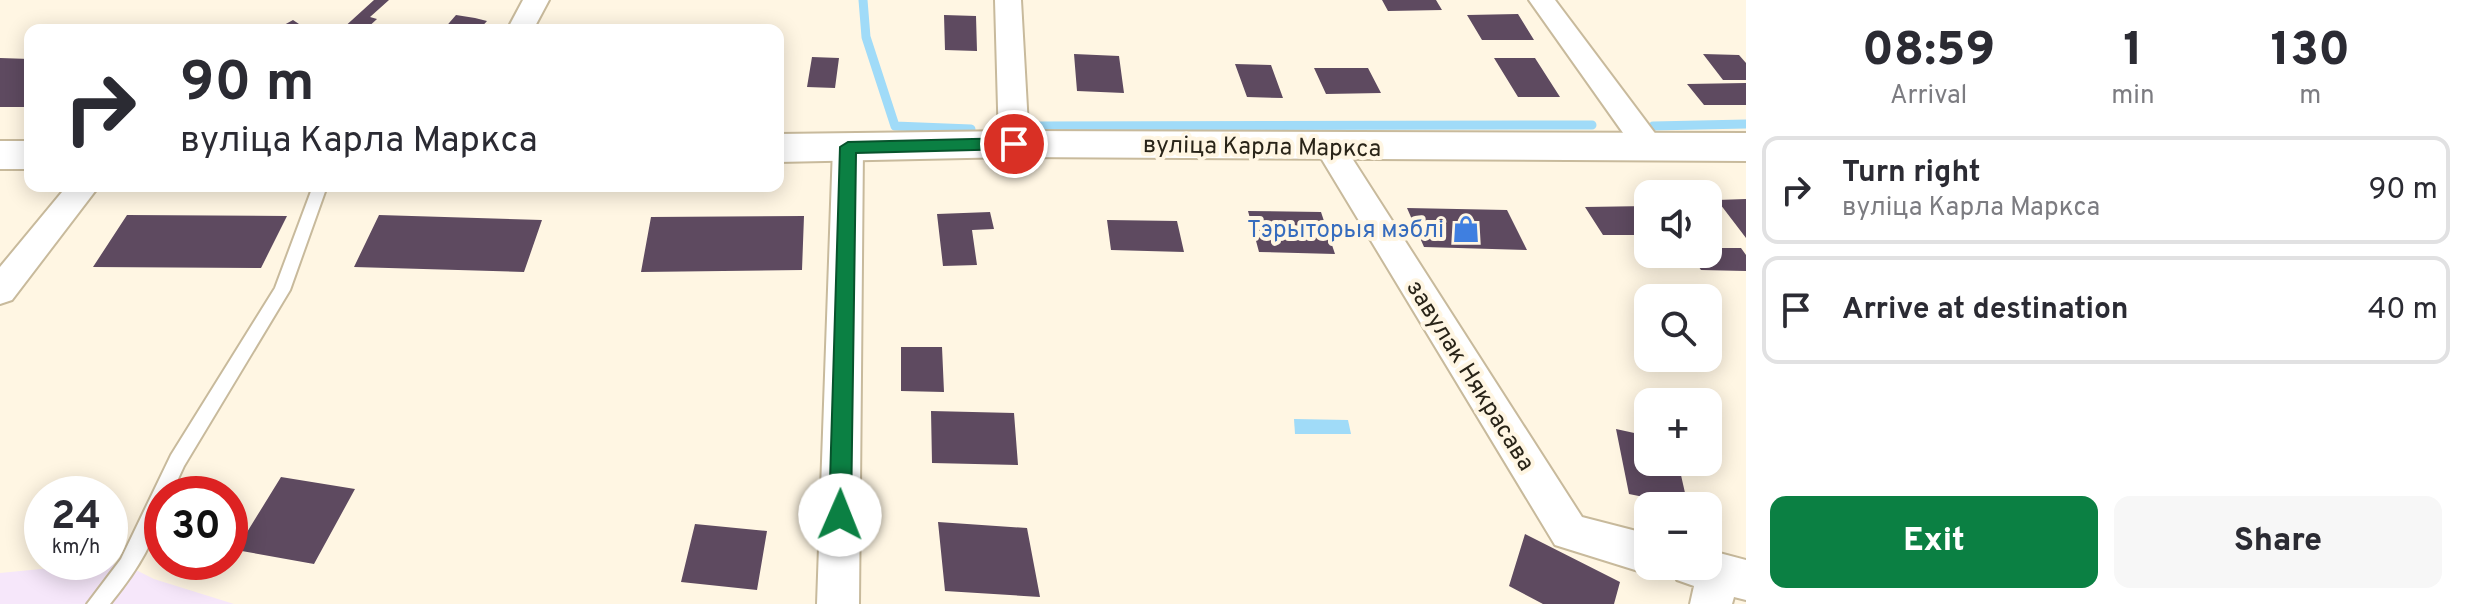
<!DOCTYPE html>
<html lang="en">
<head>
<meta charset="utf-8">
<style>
  :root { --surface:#fff; --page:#f7f7f7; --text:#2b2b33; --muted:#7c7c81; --line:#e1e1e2; --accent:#0b8043 }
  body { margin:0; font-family:Overpass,sans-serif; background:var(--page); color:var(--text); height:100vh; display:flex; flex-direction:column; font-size:30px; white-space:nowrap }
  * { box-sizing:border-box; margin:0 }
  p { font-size:26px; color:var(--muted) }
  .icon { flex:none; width:44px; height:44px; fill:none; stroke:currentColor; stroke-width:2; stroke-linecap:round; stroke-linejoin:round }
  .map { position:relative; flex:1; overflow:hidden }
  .drawer { display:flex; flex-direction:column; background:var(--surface); width:720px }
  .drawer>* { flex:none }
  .guide { position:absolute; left:24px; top:24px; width:760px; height:168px; border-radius:16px; box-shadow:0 4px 20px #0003; background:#fff; color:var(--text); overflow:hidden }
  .controls { position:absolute; left:1634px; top:180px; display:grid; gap:16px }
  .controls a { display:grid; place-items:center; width:88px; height:88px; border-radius:16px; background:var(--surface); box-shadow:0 4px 20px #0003; font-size:40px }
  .speed { position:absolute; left:24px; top:476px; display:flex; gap:16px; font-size:40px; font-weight:700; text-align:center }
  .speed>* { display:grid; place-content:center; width:104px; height:104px; border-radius:50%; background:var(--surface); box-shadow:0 4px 20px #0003; line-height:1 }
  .speed small { font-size:20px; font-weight:400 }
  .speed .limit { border:12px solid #d22; background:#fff; color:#111 }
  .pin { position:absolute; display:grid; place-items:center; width:68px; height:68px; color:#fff; margin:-34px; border:4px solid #fff; border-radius:50%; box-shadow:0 2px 8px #0007 }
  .me { position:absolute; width:88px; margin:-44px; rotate:1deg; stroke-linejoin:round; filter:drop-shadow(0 0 6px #0008) }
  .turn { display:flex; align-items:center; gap:28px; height:168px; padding:0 24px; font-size:36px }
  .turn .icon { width:104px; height:104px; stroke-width:2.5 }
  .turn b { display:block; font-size:56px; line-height:68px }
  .eta { display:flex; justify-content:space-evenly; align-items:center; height:136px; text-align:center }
  .eta b { font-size:48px; font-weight:800; line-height:56px }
  .primary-button { display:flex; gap:16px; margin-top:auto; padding:16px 24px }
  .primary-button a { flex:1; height:92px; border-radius:16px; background:var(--accent); color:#fff; font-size:32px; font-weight:800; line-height:92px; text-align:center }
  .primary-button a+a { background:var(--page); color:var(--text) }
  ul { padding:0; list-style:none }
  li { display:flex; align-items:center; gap:24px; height:108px; margin:0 16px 12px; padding:0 8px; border:4px solid var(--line); border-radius:16px }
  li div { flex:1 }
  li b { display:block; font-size:30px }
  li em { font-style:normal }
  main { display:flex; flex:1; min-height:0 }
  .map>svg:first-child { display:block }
  .education { fill:#f6e7fa }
  .water { fill:#a0dbf8 }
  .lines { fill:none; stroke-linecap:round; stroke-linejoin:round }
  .stream { stroke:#a0dbf8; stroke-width:9 }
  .building { fill:#5e4a60 }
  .lane-casing { stroke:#c8ba9c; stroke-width:4 }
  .street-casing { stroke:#c8ba9c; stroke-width:4 }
  .secondary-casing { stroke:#c8ba9c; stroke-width:4 }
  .lane { fill:#fff; fill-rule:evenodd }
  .street { fill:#fff; fill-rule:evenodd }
  .secondary { fill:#fff; fill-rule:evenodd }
  .route { fill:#0b8043; stroke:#07532c; stroke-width:2 }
  .labels { text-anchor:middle; stroke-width:8; stroke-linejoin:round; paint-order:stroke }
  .street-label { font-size:24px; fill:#292418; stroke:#fff6e3 }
  .shop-label { font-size:24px; fill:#366cbe; stroke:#fff6e3; text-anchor:end }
</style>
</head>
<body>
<main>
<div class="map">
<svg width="1746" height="604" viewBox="0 0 1746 604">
  <rect width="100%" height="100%" fill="#fff6e3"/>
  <path class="education" d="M102,563L128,566L154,579L234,604H0V573Z"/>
  <path class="water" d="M1294,419L1348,420L1351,434H1295Z"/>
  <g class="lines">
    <path class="stream" d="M863,0L866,37L895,126L971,129
      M1037,126L1592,125
      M1653,126L1746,124"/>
  </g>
  <path class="building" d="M374,0H389L370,17L377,19L365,30H341Z
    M1382,0H1436L1442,10L1388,11Z
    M1518,14L1534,40H1482L1467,15Z
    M456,15L475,18L487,21L479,30H443Z
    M944,15L976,16L977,51L945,50Z
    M293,20L308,30H275Z
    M1074,54L1119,56L1124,93L1077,91Z
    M1703,54L1739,55L1746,63V80H1723Z
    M812,57L839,58L835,88L807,87Z
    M0,58L30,59V107H0Z
    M1494,58H1535L1560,97H1518Z
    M1235,64L1271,65L1283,98L1247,97Z
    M1314,68H1368L1381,93L1326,94Z
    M1746,83V105H1704L1687,84Z
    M1746,199V238L1717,200Z
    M1648,206V235H1603L1585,207Z
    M1407,208L1507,210L1527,250L1424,247Z
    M1248,211L1321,212L1335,254L1259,252Z
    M990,212L994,229L972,230L977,265L943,266L937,214Z
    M127,215L287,216L261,268L93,267Z
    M379,215L542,220L524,272L354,267Z
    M804,216L802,270L641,272L651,217Z
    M1107,220L1177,221L1184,252L1111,250Z
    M1708,248H1741L1746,255V271L1701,270L1690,254H1708Z
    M901,347H942L944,392L901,391Z
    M931,411L1014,413L1018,465L932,463Z
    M1616,429L1648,436V462H1678L1688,506L1629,494Z
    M281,477L355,489L314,564L236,550Z
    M938,522L1027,528L1040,597L945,591Z
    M695,524L767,531L757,590L681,582Z
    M1525,534L1620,582L1614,604H1543L1509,586Z"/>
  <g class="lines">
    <g class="lane-casing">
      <path id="lane" d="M313,186H327L290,290L184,466L171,494H162C162,535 135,573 110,604H87L121,559L171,455L275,288Z"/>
    </g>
    <g class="street-casing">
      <path id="street" d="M523,0H549L533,30H507Z
        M995,0H1021L1029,144L1025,151L1014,154L1003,151L999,144Z
        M1529,0H1555L1660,140L1664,147L1660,154L1649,157L1638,154Z
        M848,137L859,140L863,147L859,604H817L833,147L837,140Z
        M1330,138L1341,141L1582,517L1648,534V566L1662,568L1648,574L1555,545L1315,148L1319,141Z
        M67,186H99L12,300L0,304V267Z
        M1708,550L1746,560V600L1734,597L1732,604H1690L1694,586L1677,580L1671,566H1708Z"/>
    </g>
    <g class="secondary-casing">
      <path id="secondary" d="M1014,131L1746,133V161L1014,157L778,162V134Z
        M0,141H30V169H0Z"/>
    </g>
    <use href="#lane" class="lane"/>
    <use href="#street" class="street"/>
    <use href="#secondary" class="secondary"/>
  </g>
  <path class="route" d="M1014,138L1022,144L1014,149L856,153L851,515L848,522L840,525L832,522L829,515L840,147L848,142Z"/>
  <defs>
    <g id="shop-bare" transform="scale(2.16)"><path d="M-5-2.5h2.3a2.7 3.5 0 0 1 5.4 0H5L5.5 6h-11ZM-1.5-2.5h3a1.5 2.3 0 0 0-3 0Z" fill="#3f7fe0" stroke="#fff6e3" stroke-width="2.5" paint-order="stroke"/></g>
  </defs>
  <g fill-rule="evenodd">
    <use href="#shop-bare" x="1466" y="229"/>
  </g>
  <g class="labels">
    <g class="street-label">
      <text transform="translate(1262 146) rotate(1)" y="8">вуліца Карла Маркса</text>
      <text transform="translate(1471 375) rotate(58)" y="8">завулак Някрасава</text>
    </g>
    <g class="shop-label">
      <text x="1444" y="237">Тэрыторыя мэблі</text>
    </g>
  </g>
</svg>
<div class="controls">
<a><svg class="icon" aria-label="sound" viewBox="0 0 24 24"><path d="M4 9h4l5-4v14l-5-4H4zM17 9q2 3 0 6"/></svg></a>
<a><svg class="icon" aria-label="search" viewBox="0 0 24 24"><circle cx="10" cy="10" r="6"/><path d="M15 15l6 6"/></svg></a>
<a>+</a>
<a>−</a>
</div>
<div class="speed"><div>24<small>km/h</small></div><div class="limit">30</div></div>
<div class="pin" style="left:1014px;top:144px;background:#d93025"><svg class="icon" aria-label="arrive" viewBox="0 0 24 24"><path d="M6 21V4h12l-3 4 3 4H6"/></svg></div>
<svg class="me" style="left:840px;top:515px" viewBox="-20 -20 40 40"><circle r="19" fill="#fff"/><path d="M0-13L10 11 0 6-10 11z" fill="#0b8043"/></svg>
<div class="guide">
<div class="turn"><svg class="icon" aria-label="right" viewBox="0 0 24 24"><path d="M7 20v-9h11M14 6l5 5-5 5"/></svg><div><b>90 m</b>вуліца Карла Маркса</div></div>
</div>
</div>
<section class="drawer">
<div class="eta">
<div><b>08:59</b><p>Arrival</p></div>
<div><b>1</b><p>min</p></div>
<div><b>130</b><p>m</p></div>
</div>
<ul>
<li><svg class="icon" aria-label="right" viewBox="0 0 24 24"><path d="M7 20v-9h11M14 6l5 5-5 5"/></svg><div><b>Turn right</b><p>вуліца Карла Маркса</p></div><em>90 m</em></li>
<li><svg class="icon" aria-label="arrive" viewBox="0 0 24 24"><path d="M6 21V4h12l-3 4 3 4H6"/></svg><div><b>Arrive at destination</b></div><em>40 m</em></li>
</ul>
<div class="primary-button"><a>Exit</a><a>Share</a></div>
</section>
</main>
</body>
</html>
